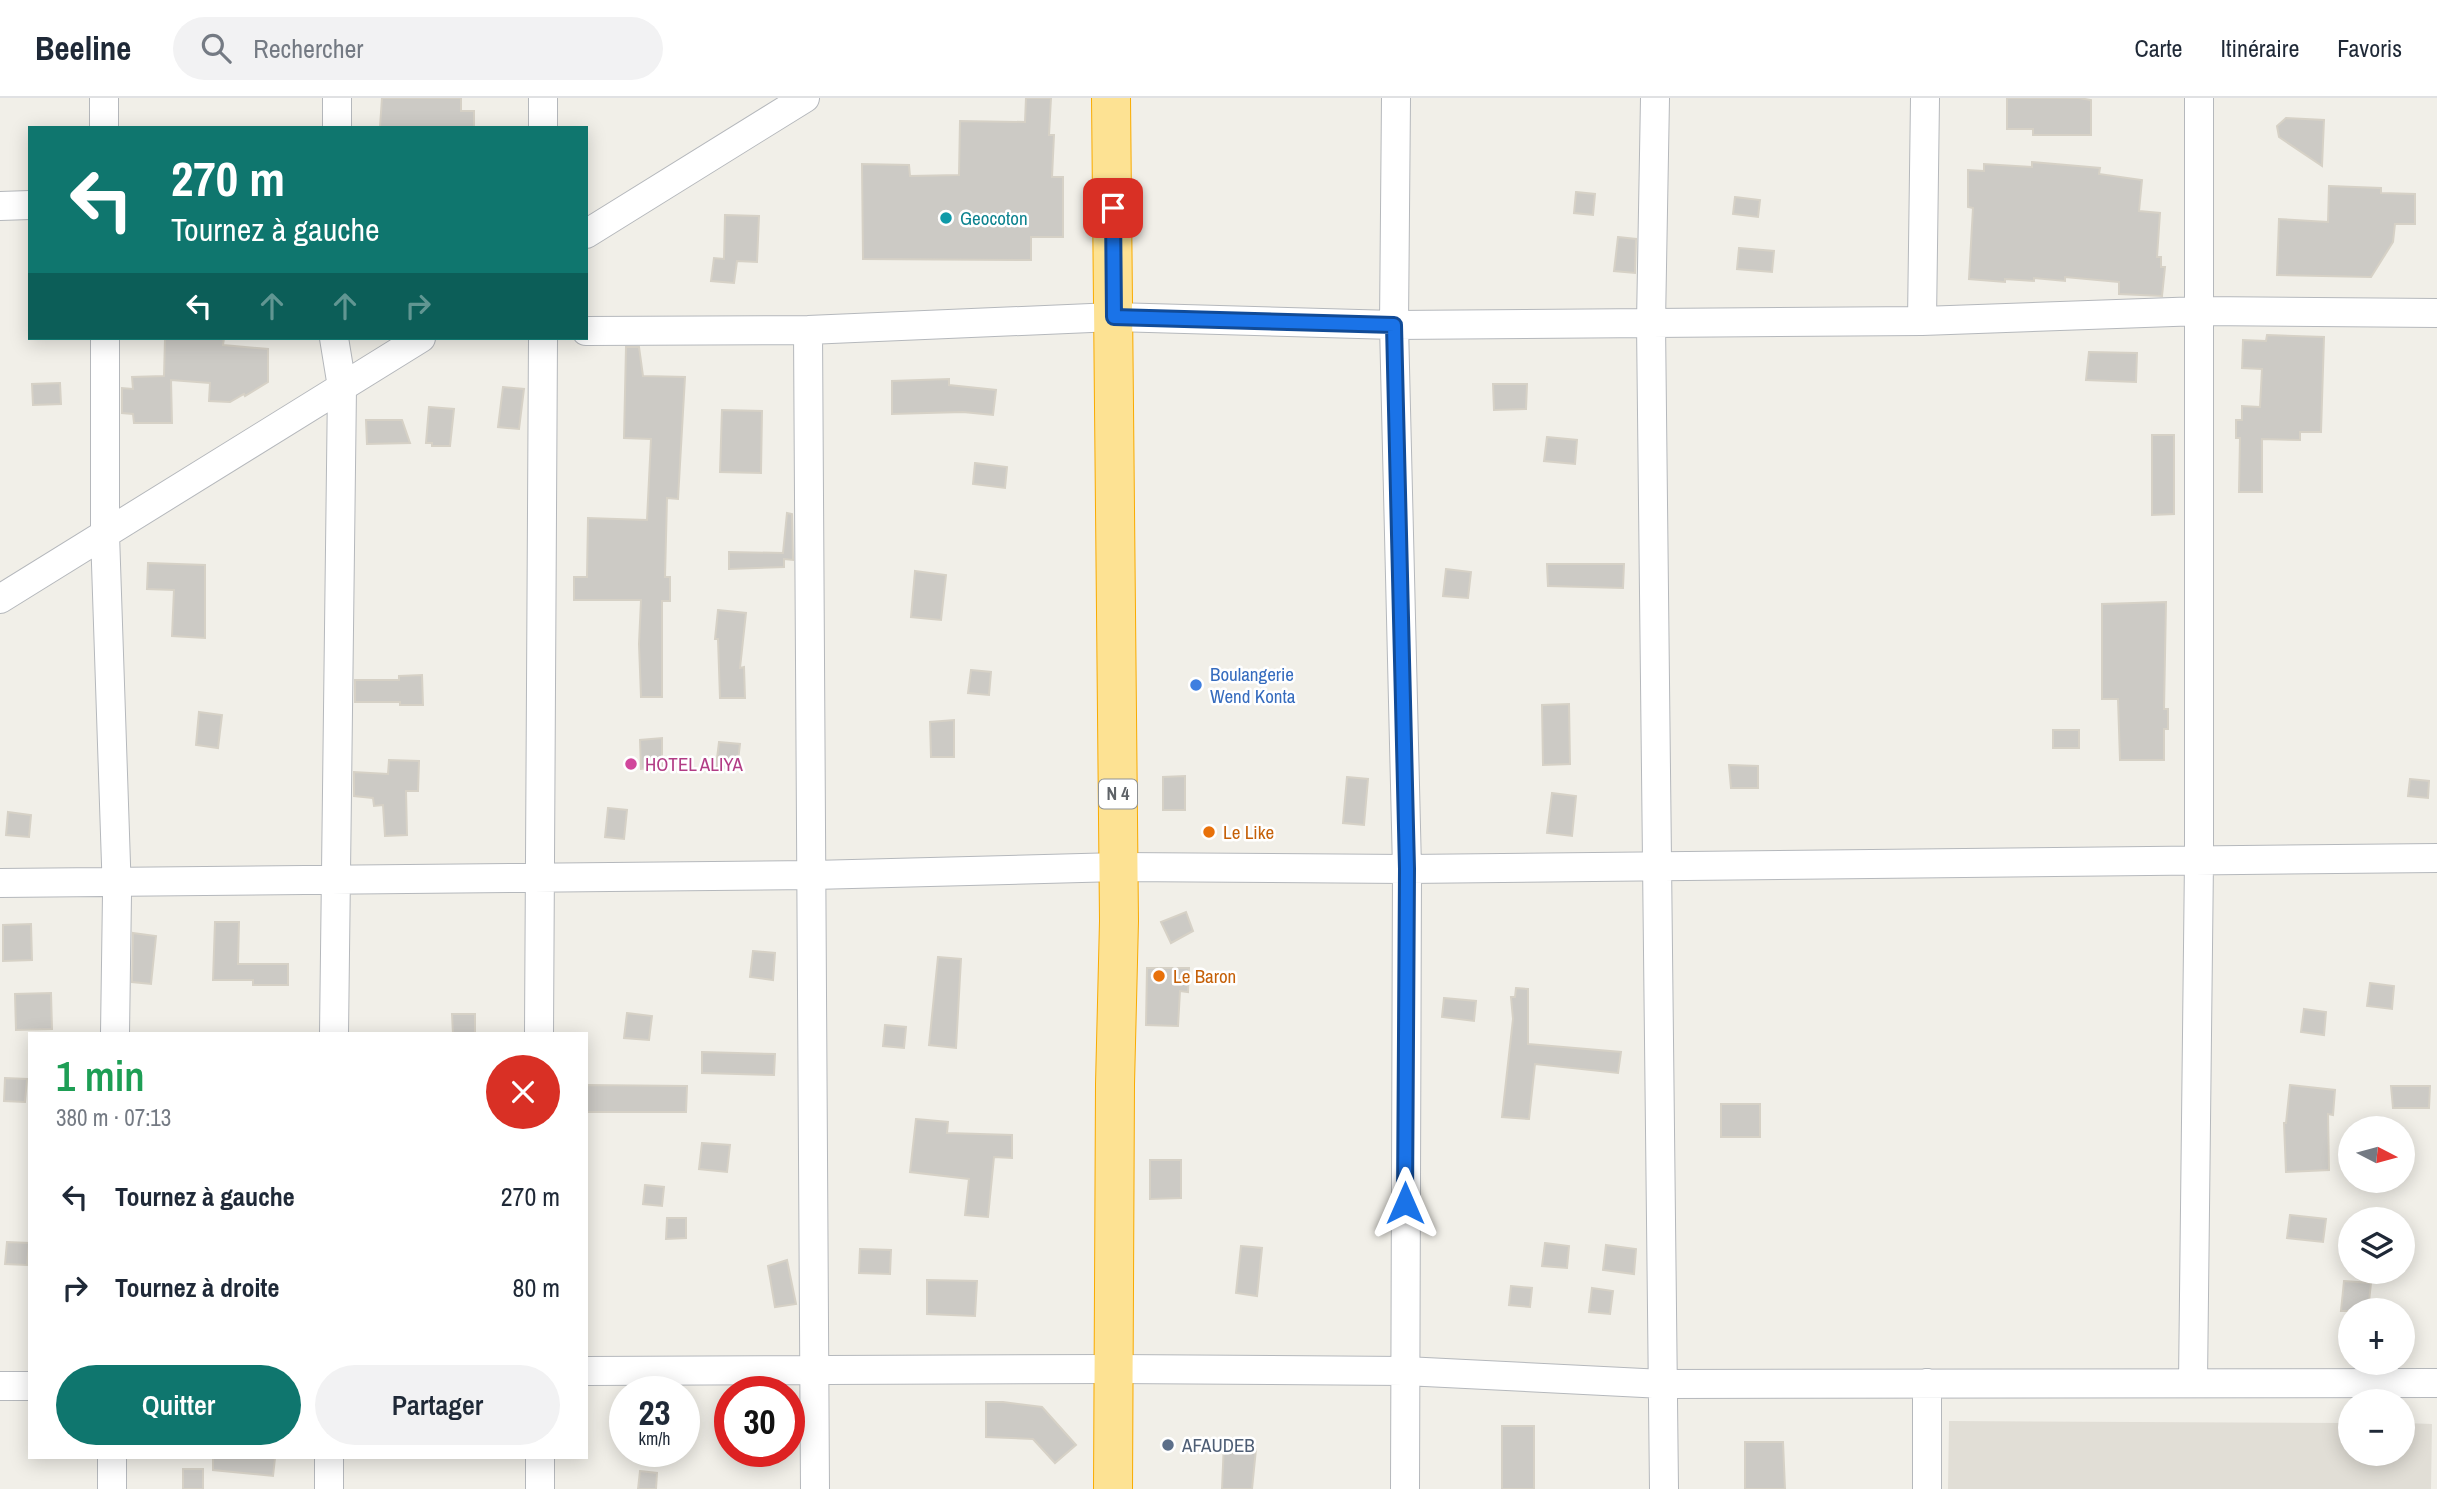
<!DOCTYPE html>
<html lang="fr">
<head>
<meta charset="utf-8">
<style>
  :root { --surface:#fff; --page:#f2f2f3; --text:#1f2937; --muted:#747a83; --line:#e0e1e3; --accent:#0f766e }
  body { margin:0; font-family:"Archivo Narrow",sans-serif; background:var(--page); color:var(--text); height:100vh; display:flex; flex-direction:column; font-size:26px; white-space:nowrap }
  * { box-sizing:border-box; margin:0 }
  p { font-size:23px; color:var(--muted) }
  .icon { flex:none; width:38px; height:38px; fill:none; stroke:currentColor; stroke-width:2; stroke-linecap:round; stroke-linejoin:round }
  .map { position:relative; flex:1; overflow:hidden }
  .panel { position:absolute; left:28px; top:934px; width:560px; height:427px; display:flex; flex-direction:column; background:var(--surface); border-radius:0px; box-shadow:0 4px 18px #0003 }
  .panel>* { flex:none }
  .guide { position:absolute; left:28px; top:28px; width:560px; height:214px; border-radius:0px; box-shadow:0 4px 18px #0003; background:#0f766e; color:#fff; overflow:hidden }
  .needle { width:46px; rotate:96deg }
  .controls { position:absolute; left:2338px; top:1018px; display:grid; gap:14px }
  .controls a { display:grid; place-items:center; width:77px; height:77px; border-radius:50%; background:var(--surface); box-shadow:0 4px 18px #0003; font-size:35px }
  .speed { position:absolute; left:609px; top:1278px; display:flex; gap:14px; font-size:35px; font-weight:700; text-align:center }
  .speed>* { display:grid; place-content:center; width:91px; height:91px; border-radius:50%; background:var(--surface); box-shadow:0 4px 18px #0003; line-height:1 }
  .speed small { font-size:18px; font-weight:400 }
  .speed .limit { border:10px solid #d22; background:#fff; color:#111 }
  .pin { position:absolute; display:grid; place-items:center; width:60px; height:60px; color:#fff; margin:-30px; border-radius:14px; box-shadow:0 4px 10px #0006 }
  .me { position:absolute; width:77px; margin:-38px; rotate:0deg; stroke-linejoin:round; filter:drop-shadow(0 0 5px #0008) }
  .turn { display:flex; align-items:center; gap:24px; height:147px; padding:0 28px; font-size:32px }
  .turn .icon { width:91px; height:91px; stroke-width:2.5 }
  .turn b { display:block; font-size:49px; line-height:60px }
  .lanes { display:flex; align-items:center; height:66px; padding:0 28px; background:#0003; justify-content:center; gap:35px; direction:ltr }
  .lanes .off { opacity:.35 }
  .round { display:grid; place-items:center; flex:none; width:74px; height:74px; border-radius:37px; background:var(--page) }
  .summary { display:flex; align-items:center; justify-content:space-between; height:119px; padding:0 28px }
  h1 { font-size:42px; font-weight:600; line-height:52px; color:#1e9e55 }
  .primary-button { display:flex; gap:14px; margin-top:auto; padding:14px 28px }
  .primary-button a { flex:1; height:80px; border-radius:42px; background:var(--accent); color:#fff; font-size:28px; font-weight:600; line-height:80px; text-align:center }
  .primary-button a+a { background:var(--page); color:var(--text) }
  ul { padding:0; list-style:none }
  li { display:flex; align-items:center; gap:21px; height:91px; padding:0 28px }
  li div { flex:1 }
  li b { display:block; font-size:26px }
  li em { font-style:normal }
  header { display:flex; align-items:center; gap:42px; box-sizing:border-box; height:98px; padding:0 35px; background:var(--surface); border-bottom:2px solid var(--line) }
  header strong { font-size:33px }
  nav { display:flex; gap:38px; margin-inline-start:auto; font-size:24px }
  .search { width:490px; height:63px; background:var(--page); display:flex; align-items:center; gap:18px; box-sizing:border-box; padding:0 24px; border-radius:38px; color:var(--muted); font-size:26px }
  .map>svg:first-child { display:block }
  .education { fill:#e1ded6 }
  .building { fill:#cccac5; stroke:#d6d1c6; stroke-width:2 }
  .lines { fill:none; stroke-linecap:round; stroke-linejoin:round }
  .minor-casing { stroke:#b5b8bc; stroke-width:30 }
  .highway-casing { stroke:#f9ab00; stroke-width:40 }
  .minor { stroke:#fff; stroke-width:28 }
  .highway { stroke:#fde293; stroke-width:38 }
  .route-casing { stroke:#114b97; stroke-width:18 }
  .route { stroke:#1a73e8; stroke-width:12 }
  .culture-dot { fill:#0f9aa8; stroke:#fff; stroke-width:2.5 }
  .shop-dot { fill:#3f7fe0; stroke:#fff; stroke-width:2.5 }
  .hotel-dot { fill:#d1479c; stroke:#fff; stroke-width:2.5 }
  .food-dot { fill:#e8710a; stroke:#fff; stroke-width:2.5 }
  .service-dot { fill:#5c6f8a; stroke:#fff; stroke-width:2.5 }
  .labels { text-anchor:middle; stroke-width:5; stroke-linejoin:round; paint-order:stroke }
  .shield { fill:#fff; stroke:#8f9295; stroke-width:2 }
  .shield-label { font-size:18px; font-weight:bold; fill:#5f6368 }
  .culture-label { font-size:19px; fill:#0d838f; stroke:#fff; text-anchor:start }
  .shop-label { font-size:19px; fill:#366cbe; stroke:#fff; text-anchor:start }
  .hotel-label { font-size:19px; fill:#b23c85; stroke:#fff; text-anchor:start }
  .food-label { font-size:19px; fill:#c56008; stroke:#fff; text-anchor:start }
  .service-label { font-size:19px; fill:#4e5e75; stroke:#fff; text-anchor:start }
</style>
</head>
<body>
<header>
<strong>Beeline</strong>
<div class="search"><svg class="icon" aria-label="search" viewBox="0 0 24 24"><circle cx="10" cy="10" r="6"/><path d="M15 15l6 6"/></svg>Rechercher</div>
<nav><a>Carte</a><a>Itinéraire</a><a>Favoris</a></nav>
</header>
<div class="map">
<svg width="2437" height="1391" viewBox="0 0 2437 1391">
  <rect width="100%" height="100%" fill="#f1efe8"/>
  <path class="education" d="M1949,1323L2350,1325V1356H2403V1325L2432,1326L2431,1391H1948Z"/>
  <path class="building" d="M382,0H461V13H474V30L380,29Z
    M1026,0H1051L1049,37H1054L1052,79H1063V139H1031V162L863,161L862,66L909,67L910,78L959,77L960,23L1025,24Z
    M2007,0H2079L2091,2V37H2033V31H2007Z
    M2286,20L2324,22L2322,68L2279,39L2277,28Z
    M2032,64L2100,70L2099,76L2142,82L2139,113L2160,115L2157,159H2161V169H2165L2162,198L2119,196V184L2065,179V183L2034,180V183L2005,181V184L1969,181L1973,110L1968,109V72L1984,73V66L2032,69Z
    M2329,88L2381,90V95L2415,96V126H2395L2393,144L2371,179L2277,177L2279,121L2328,124Z
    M1576,94L1595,96L1593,117L1574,115Z
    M1735,99L1760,102L1758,119L1733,116Z
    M725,117L759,118L757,164L737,163L734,185L711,183L714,160L724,161Z
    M1618,139L1636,141L1635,175L1614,173Z
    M1739,150L1774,153L1772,174L1737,171Z
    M2267,237L2324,239L2321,334H2300V342L2262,341V394H2239L2240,340H2236V322H2242V308L2260,309L2262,271L2242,270L2243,242L2266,243Z
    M224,240L223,247L268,251V284L245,298L244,296L230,304L209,303L210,285L171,282L172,325H134L133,316L122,315V290L133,291L132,279L164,278L165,241Z
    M626,249H639L643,278L685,279L678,401L667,400L665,479H670V503H662V599H641L639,546L641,502H574V479H587L588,420L647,422L651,341L624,340Z
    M2089,254L2137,255L2136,284L2086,282Z
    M949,281V287L996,292L993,317L963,314L892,316V283Z
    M60,285L61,306L33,307L32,286Z
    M1493,286H1527L1526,311L1494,312Z
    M503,289L524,291L519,331L498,329Z
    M429,309L454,311L450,348H432V345H426Z
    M722,312L762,313L761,375L720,374Z
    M366,322H402L410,345L367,346Z
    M2152,337H2174V416L2152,417Z
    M1547,339L1577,342L1575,366L1544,363Z
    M975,365L1007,369L1005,390L973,386Z
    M787,415L792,416L793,462L784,461V469L729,471V454L783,455Z
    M148,465L205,467V540L172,538L174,492L147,491Z
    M1547,466H1624L1623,490L1548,488Z
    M1446,471L1471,474L1468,500L1443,498Z
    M915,473L946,477L941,522L911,519Z
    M2166,504L2164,611H2168V631H2164V662H2120L2118,601H2102V506Z
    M718,512L746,515L740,570L744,569L745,600H720L718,541H715Z
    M971,572L991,574L989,597L968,595Z
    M422,577L423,607H400V604H355V582H399V578Z
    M1569,606L1570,666L1543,667L1542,607Z
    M199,614L222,617L218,650L196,647Z
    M954,622V659H931L930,624Z
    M2053,632H2079V650H2053Z
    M662,640V669L641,671L640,642Z
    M719,644L740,646L737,671L716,669Z
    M389,662L419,663L418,693H406L407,737L385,738L383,707L374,708L373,700L354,698V674L388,676Z
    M1729,667L1758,668V690H1731Z
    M1185,678V712H1163V679Z
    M1347,679L1368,681L1364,727L1343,725Z
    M2410,681L2429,683L2428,700L2408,698Z
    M1552,695L1576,698L1572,738L1547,735Z
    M608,710L627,712L624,741L605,739Z
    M8,714L31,717L29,739L6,737Z
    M1186,814L1193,833L1171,845L1161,824Z
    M215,824H239L238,866H288V887H253V882H213Z
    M31,826L32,862L3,863V827Z
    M133,835L156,838L151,886L132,884Z
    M753,853L775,855L773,882L750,879Z
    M938,859L961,861L956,950L929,947Z
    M1147,870H1189L1188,894L1180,893L1178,928L1146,927Z
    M2370,885L2394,888L2392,911L2367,908Z
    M1516,890L1528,891V946L1621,954L1618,975L1535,966L1529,1021L1502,1019L1513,921L1511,899H1515Z
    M51,895L52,931L16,932L15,896Z
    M1444,900L1476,903L1474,923L1442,919Z
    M2304,911L2326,914L2324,937L2301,934Z
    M627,915L652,918L649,942L624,940Z
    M452,916H475V936H453Z
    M885,927L906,929L904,950L883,948Z
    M702,954L775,956L774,977L702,975Z
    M5,980L27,981L25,1004L4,1003Z
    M586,987L687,988L686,1014H586Z
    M2290,987L2335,992L2333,1017L2328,1016L2329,1072L2286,1074L2284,1025H2286Z
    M2391,988H2430L2429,1010H2393Z
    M1721,1006H1760V1039H1721Z
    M916,1021L948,1024L947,1035L1012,1037V1060L994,1059L988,1119L965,1117L969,1081L910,1074Z
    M702,1045L730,1047L727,1074L699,1071Z
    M1150,1062H1181V1100L1150,1101Z
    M645,1087L664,1089L662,1108L643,1106Z
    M2290,1117L2326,1121L2323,1144L2287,1140Z
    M667,1120H686V1140L666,1141Z
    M7,1144L29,1145L27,1167L5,1166Z
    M1545,1145L1569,1148L1567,1170L1542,1168Z
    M1606,1147L1636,1151L1634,1176L1603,1172Z
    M1241,1148L1262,1150L1257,1198L1236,1195Z
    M860,1151L891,1152L890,1176L859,1175Z
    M787,1162L796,1206L775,1209L768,1168Z
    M927,1182L977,1183L975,1218L927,1216Z
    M2344,1183L2371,1185L2368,1213H2341Z
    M1511,1188L1532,1190L1530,1209L1509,1207Z
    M1592,1190L1613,1193L1610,1216L1589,1214Z
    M986,1304H1003L1042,1309L1076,1347L1055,1365L1033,1341L986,1339Z
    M1502,1328H1534V1391H1502Z
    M1224,1344L1254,1345L1253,1350L1256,1351L1252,1391H1222Z
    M1745,1344H1783L1785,1391H1745Z
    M213,1360H275L273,1378L213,1372Z
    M183,1371H203V1391H183Z
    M640,1373L657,1375L656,1391H638Z"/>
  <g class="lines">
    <g class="minor-casing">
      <path id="minor" d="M104,0V30
        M337,0V30
        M543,0V30
        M1396,0L1394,227L1407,771L1405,1391
        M1655,0L1651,225L1664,1391
        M0,108L30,107
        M586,136L805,0
        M1922,223L1925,0
        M808,232L815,1391
        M586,233L808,232L1114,219L1394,227L1922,223L2201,213L2437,215
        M105,240V436L117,796L115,936
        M0,501L421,240
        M0,785L813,777L1119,769L1407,771L2437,760
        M334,936L342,289L334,240
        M539,936L543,240
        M586,1273L1115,1271L1405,1273L1663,1286L2437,1285
        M2193,1285L2199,762V0
        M0,1288H30
        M112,1360V1391
        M329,1360V1391
        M540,1360V1391
        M1927,1391V1285"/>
    </g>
    <g class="highway-casing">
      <path id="highway" d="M1111,0L1119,823L1115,986L1113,1391"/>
    </g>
    <use href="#minor" class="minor"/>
    <use href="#highway" class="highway"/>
  </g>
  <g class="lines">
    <g class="route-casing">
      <path id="route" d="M1113,110L1114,219L1394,227L1407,771L1405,1105"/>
    </g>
    <use href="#route" class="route"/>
  </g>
  <circle class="culture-dot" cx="946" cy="120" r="7"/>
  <circle class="shop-dot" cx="1196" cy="587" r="7"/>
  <circle class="hotel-dot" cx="631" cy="666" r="7"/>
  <g class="food-dot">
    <circle cx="1209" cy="734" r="7"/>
    <circle cx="1159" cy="878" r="7"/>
  </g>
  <circle class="service-dot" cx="1168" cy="1347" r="7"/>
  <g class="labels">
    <rect class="shield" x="1099" y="681.5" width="38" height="29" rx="5"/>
    <g class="shield-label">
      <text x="1118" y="702">N 4</text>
    </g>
    <g class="culture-label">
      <text x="960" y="127">Geocoton</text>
    </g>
    <g class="shop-label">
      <text x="1210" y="583">Boulangerie<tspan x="1210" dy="22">Wend Konta</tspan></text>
    </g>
    <g class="hotel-label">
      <text x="645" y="673">HOTEL ALIYA</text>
    </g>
    <g class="food-label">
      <text x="1223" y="741">Le Like</text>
      <text x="1173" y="885">Le Baron</text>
    </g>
    <g class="service-label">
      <text x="1182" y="1354">AFAUDEB</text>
    </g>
  </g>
</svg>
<div class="controls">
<a><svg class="needle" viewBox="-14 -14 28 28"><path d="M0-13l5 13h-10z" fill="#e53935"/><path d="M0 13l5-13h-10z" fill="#747a83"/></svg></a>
<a><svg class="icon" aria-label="layers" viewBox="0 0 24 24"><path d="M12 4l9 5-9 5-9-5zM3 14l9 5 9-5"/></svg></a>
<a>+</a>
<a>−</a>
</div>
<div class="speed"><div>23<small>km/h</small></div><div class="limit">30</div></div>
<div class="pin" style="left:1113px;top:110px;background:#d93025"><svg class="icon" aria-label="arrive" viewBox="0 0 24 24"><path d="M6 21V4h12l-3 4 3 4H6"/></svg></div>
<svg class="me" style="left:1405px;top:1105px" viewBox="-20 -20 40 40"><path d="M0-17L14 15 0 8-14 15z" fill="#1a73e8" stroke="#fff" stroke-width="4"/></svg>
<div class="guide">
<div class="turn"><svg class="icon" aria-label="left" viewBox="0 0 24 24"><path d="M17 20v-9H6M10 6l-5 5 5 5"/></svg><div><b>270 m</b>Tournez à gauche</div></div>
<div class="lanes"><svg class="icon" aria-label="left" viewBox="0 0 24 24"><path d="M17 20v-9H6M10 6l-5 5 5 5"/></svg><svg class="icon off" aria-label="ahead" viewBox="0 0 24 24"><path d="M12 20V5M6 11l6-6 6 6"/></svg><svg class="icon off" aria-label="ahead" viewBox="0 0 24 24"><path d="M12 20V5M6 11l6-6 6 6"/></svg><svg class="icon off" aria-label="right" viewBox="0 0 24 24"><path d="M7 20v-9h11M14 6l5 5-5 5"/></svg></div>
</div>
<section class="panel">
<div class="summary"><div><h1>1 min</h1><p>380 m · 07:13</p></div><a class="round" style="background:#d93025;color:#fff"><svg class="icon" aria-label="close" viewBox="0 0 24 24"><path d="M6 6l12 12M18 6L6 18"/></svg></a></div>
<ul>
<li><svg class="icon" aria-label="left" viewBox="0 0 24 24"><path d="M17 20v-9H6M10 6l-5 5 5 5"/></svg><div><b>Tournez à gauche</b></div><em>270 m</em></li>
<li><svg class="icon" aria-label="right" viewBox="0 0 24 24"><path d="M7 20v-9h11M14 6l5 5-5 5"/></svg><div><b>Tournez à droite</b></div><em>80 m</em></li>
</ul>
<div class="primary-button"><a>Quitter</a><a>Partager</a></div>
</section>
</div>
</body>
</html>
